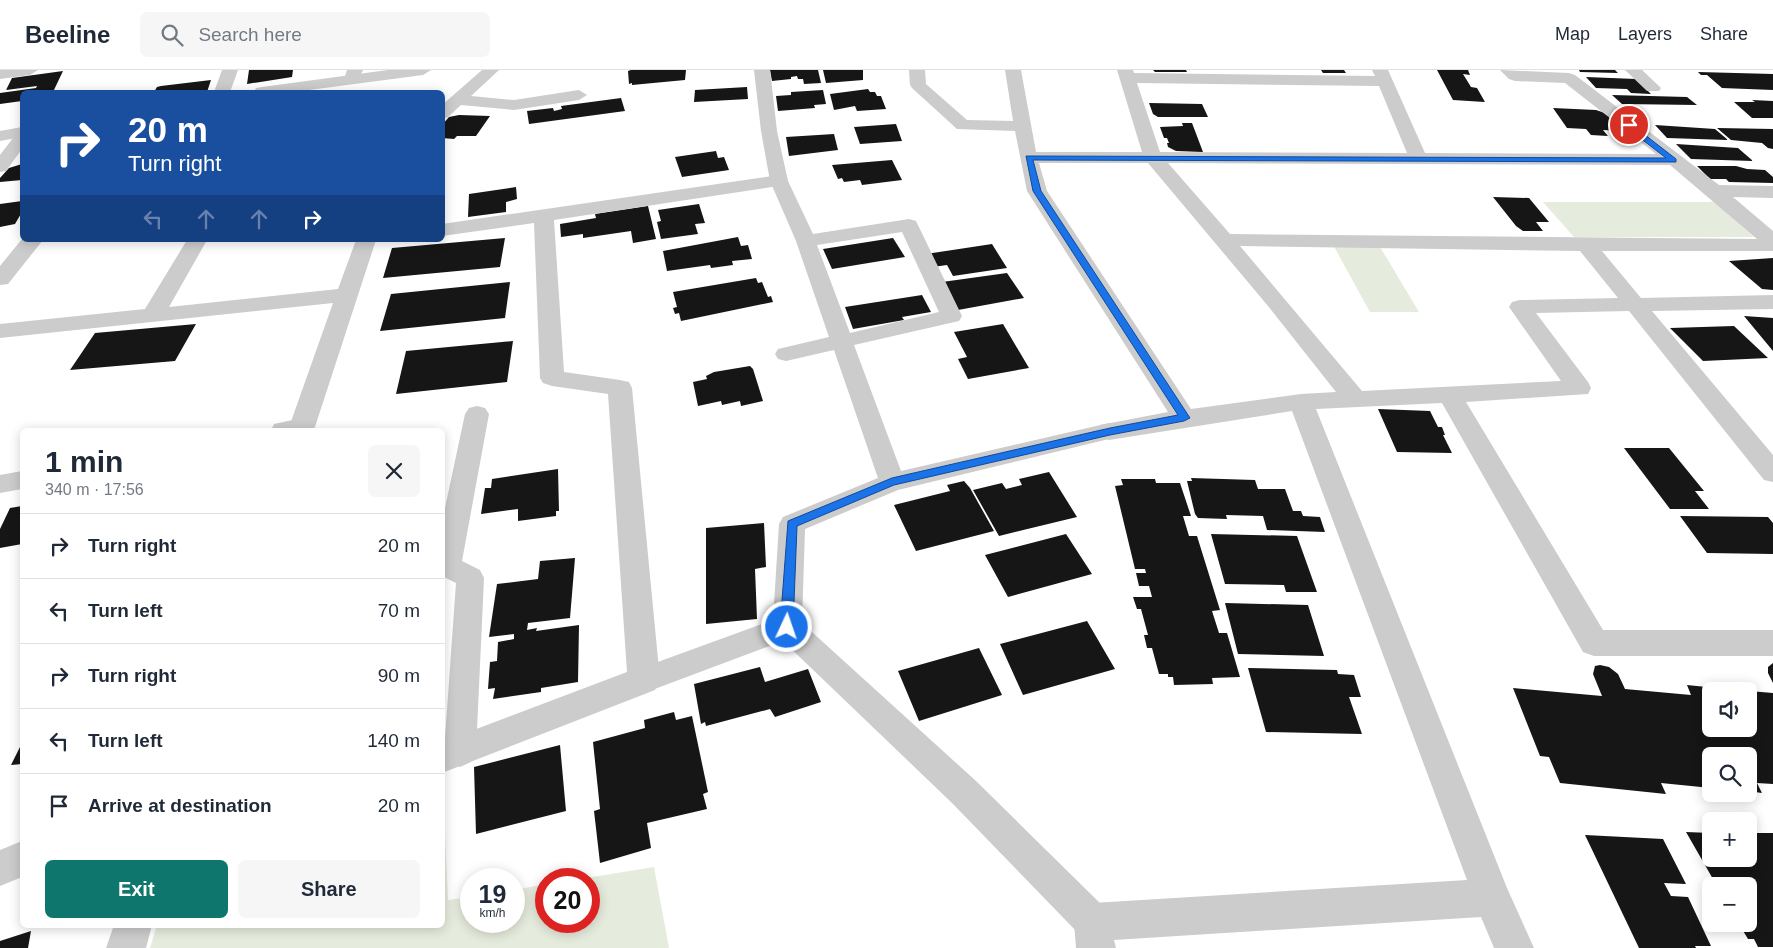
<!DOCTYPE html>
<html lang="en">
<head>
<meta charset="utf-8">
<style>
  :root { --surface:#fff; --page:#f6f6f7; --text:#1f2937; --muted:#747a83; --line:#e0e1e3; --accent:#0f766e }
  body { margin:0; font-family:Arial,sans-serif; background:var(--page); color:var(--text); height:100vh; display:flex; flex-direction:column; font-size:19px; white-space:nowrap }
  * { box-sizing:border-box; margin:0 }
  p { font-size:16px; color:var(--muted) }
  .icon { flex:none; width:28px; height:28px; fill:none; stroke:currentColor; stroke-width:2; stroke-linecap:round; stroke-linejoin:round }
  .map { position:relative; flex:1; overflow:hidden }
  .panel { position:absolute; left:20px; top:358px; width:425px; height:500px; display:flex; flex-direction:column; background:var(--surface); border-radius:8px; box-shadow:0 2px 12px #0003 }
  .panel>* { flex:none }
  .hud { position:absolute; left:20px; top:20px; width:425px; height:152px; border-radius:8px; box-shadow:0 2px 12px #0003; background:#1a4fa0; color:#fff; overflow:hidden }
  .fabs { position:absolute; left:1702px; top:612px; display:grid; gap:10px }
  .fabs a { display:grid; place-items:center; width:55px; height:55px; border-radius:8px; background:var(--surface); box-shadow:0 2px 12px #0003; font-size:25px }
  .speed { position:absolute; left:460px; top:798px; display:flex; gap:10px; font-size:25px; font-weight:700; text-align:center }
  .speed>* { display:grid; place-content:center; width:65px; height:65px; border-radius:50%; background:var(--surface); box-shadow:0 2px 12px #0003; line-height:1 }
  .speed small { font-size:12px; font-weight:400 }
  .speed .limit { border:8px solid #d22; background:#fff; color:#111 }
  .pin { position:absolute; display:grid; place-items:center; width:42px; height:42px; color:#fff; margin:-21px; border:2px solid #fff; border-radius:50%; box-shadow:0 1px 5px #0007 }
  .me { position:absolute; width:55px; margin:-28px; rotate:3deg; stroke-linejoin:round; filter:drop-shadow(0 0 4px #0008) }
  .turn { display:flex; align-items:center; gap:18px; height:105px; padding:0 25px; font-size:22px }
  .turn .icon { width:65px; height:65px; stroke-width:2.5 }
  .turn b { display:block; font-size:35px; line-height:42px }
  .lanes { display:flex; align-items:center; height:48px; padding:0 25px; background:#0003; justify-content:center; gap:25px; direction:ltr }
  .lanes .off { opacity:.35 }
  .round { display:grid; place-items:center; flex:none; width:52px; height:52px; border-radius:8px; background:var(--page) }
  .overview { display:flex; align-items:center; justify-content:space-between; height:85px; padding:0 25px }
  h1 { font-size:30px; font-weight:700; line-height:38px }
  .button { display:flex; gap:10px; margin-top:auto; padding:10px 25px }
  .button a { flex:1; height:58px; border-radius:8px; background:var(--accent); color:#fff; font-size:20px; font-weight:700; line-height:58px; text-align:center }
  .button a+a { background:var(--page); color:var(--text) }
  ul { padding:0; list-style:none }
  li { display:flex; align-items:center; gap:15px; height:65px; padding:0 25px; border-top:1px solid var(--line) }
  li div { flex:1 }
  li b { display:block; font-size:19px }
  li em { font-style:normal }
  header { display:flex; align-items:center; gap:30px; box-sizing:border-box; height:70px; padding:0 25px; background:var(--surface); border-bottom:1px solid var(--line) }
  header strong { font-size:24px }
  nav { display:flex; gap:28px; margin-inline-start:auto; font-size:18px }
  .search { width:350px; height:45px; background:var(--page); display:flex; align-items:center; gap:12px; box-sizing:border-box; padding:0 18px; border-radius:8px; color:var(--muted); font-size:19px }
  .map>svg:first-child { display:block }
  .green { fill:#e6ecdd }
  .building { fill:#161616 }
  .lines { fill:none; stroke-linecap:round; stroke-linejoin:round }
  .lane { fill:#ccc; fill-rule:evenodd }
  .street { fill:#ccc; fill-rule:evenodd }
  .route { fill:#1a73e8; stroke:#114b97 }
</style>
</head>
<body>
<header>
<strong>Beeline</strong>
<div class="search"><svg class="icon" aria-label="search" viewBox="0 0 24 24"><circle cx="10" cy="10" r="6"/><path d="M15 15l6 6"/></svg>Search here</div>
<nav><a>Map</a><a>Layers</a><a>Share</a></nav>
</header>
<div class="map">
<svg width="1773" height="878" viewBox="0 0 1773 878">
  <rect width="100%" height="100%" fill="#fff"/>
  <path class="green" d="M1543,132H1715L1754,167H1574Z
    M1332,173L1379,175L1419,242H1370Z
    M442,698L448,830L471,827V851H514V820L546,814V851H589V809H580L654,797L669,878H150L157,855H442Z"/>
  <path class="building" d="M249,0H293L292,7L247,14Z
    M631,0H686L685,10L632,15V13L629,14L628,1Z
    M770,0H818L821,13L804,14L803,9H798L797,6L791,7V9L772,11Z
    M823,0H863V10L826,13Z
    M1153,0H1186L1187,2H1155Z
    M1321,0H1344L1346,3H1323Z
    M1437,0H1468L1470,5L1463,4L1471,17L1477,18L1485,32L1453,30Z
    M1579,0H1615L1618,3L1580,2Z
    M63,1L53,22H22V31L0,34V23L36,18L37,16L6,20L12,8Z
    M1698,2L1773,4V20L1722,18L1707,5H1701Z
    M1586,7L1636,9L1651,24L1631,23L1627,19L1596,18Z
    M211,10L207,22H154L157,17L161,16Z
    M747,17L748,29L694,32L695,20Z
    M868,19L870,22H875L877,26H881L886,39L857,41L855,36L834,40L830,24Z
    M823,20L826,34L814,35L815,38L778,41L776,26L791,25V22Z
    M1612,25L1687,27L1697,35L1622,34Z
    M621,28L625,41L529,54L527,41L553,38L554,41L562,39L561,36Z
    M1752,30L1773,31V48H1752L1734,32H1755Z
    M1149,33L1202,34L1208,47H1158L1153,44Z
    M1553,38L1596,40L1605,43L1612,45L1625,61L1603,60L1608,66L1591,65L1586,59L1567,58Z
    M459,45L490,46L476,66H457L454,69L442,68V55L449,47Z
    M1182,53H1192L1203,82L1176,81L1168,77L1167,73H1169L1167,68H1164L1160,57L1183,56Z
    M896,54L902,71L860,74L854,57Z
    M1655,55L1715,59L1728,70L1667,68Z
    M1717,58L1773,59V79L1768,78L1762,73L1731,70Z
    M834,64L838,80L789,86L786,67Z
    M1676,74L1738,78L1753,91L1691,89Z
    M716,81L718,88L724,87L729,100L682,107L675,87Z
    M892,90L902,110L862,115L860,110L844,112L842,108L838,109L832,95Z
    M22,94V110L0,112V108L9,98Z
    M1697,96H1736L1747,99L1765,100L1773,107V113L1729,112L1726,109H1710Z
    M516,117L517,129L506,132V142L468,147L469,124Z
    M1493,127L1529,128L1549,152H1536L1543,161H1523L1516,156Z
    M22,131V142L15,154L0,157V134Z
    M699,134L705,153L695,154L698,164L661,169L657,152L661,151L658,140Z
    M648,136L656,169L633,173L631,161L583,168V164L561,167L560,154L596,148L595,144Z
    M738,167L741,176L748,175L752,189L732,191L733,195L711,198L710,195L667,201L663,181Z
    M505,168L500,197L383,208L392,178Z
    M893,168L905,187L832,199L823,179Z
    M992,174L1007,198L953,206L947,195L933,197L926,184Z
    M1773,188V220L1762,219L1729,191Z
    M1007,203L1024,228L958,240L942,212Z
    M756,208L758,213L762,212L768,227L771,226L773,232L681,251L679,243L675,244L673,238L677,237L673,222Z
    M510,212L505,248L380,261L391,224Z
    M922,225L931,242L902,247L904,250L853,259L845,237Z
    M1744,246L1773,248V281Z
    M196,254L175,291L70,300L95,263Z
    M1003,254L1029,298L968,309L958,289L967,287L954,262Z
    M1734,256L1768,288L1703,291L1670,258Z
    M513,271L507,312L396,324L406,281Z
    M750,296L753,299L763,331L741,336L740,331L722,335L721,331L698,336L693,312L707,309L706,306L714,302Z
    M1378,339L1430,341L1438,357H1442L1445,365H1443L1452,383L1397,382Z
    M1624,378H1669L1704,421H1695L1709,439H1670Z
    M558,399L559,441H556V446L518,451V439L481,444L485,418H491L492,409Z
    M1049,402L1077,447L999,466L973,420L1002,413L1006,419L1022,415L1019,409Z
    M1191,408L1255,410L1258,419H1285L1293,441H1301L1303,446L1320,447L1325,462L1267,460L1263,446L1226,445L1227,449L1198,448L1195,444L1187,411H1192Z
    M1121,409H1155L1156,413H1180L1191,446H1183L1189,466H1197L1220,540L1212,541L1219,563H1227L1240,607L1212,608L1213,614L1174,615L1173,607H1168V604H1159L1152,578H1147L1144,565H1148L1141,539H1137L1133,527H1152L1149,516H1139L1136,503H1146L1145,499H1135L1115,416L1123,415Z
    M964,411L970,418L994,461L916,481L894,435L950,421L947,415Z
    M22,436V474L0,478V459L10,438Z
    M1680,446L1768,447L1773,453V484L1707,483Z
    M764,453L766,497L755,499L757,549L706,554V458Z
    M1066,464L1092,504L1008,527L985,485Z
    M1211,464L1297,466L1317,522H1286L1284,515L1225,514Z
    M575,488L570,548L528,553L527,560L537,558L536,561L579,555L578,612L541,618V622L493,629L495,618L488,619L490,592L497,591L498,572L514,569V564L489,567L497,514L538,509L540,491Z
    M1225,533L1308,535L1324,586L1238,584Z
    M1087,551L1115,599L1023,625L1000,574Z
    M979,578L1002,625L919,651L898,601Z
    M1773,593V613L1768,603V597Z
    M1600,595L1609,597L1618,604L1625,619L1691,625L1687,615L1736,620L1711,621V659H1749V621L1773,623V714L1757,713L1762,723L1749,721V686H1711V718L1661,713L1666,724L1560,713L1549,687L1540,686L1513,618L1602,626L1593,604L1595,596Z
    M760,597L765,612L808,599L821,632L775,647L770,639L706,656L705,652L701,654L694,614Z
    M1248,598L1337,600L1338,604L1354,605L1361,627H1349L1362,664L1266,662Z
    M674,642L676,650L692,646L708,722L703,724L707,739L647,753L651,778L600,793L594,741L600,739L593,672L645,658L644,650Z
    M22,673V694L11,695Z
    M560,675L566,741L476,764L474,697Z
    M1686,762L1711,763V789H1749V763H1773V877H1758L1754,869H1748L1739,854H1749V816H1717Z
    M1585,765L1663,769L1686,814L1664,813L1671,826L1688,827L1711,876H1695L1696,878H1639Z
    M31,861L28,878H0V871Z"/>
  <g class="lines">
    <path class="lane" d="M0,0H38L30,5L0,9Z
      M222,0H238L230,22H214Z
      M347,0H363L357,12H347L344,9Z
      M482,0H499L471,26L514,30L579,20L587,25L579,30L514,40L461,35L448,47L442,49V35Z
      M754,0H770L777,61L788,111L813,164L909,149L916,151L962,246L959,251L854,275L901,401L1109,353L1118,355L1121,361L1118,367L1109,369L898,420L805,459L802,553L976,711L1106,839L1111,852L1106,865L1093,870L1080,865L952,733L783,571L644,623L633,619L629,610L633,601L773,550L779,454L783,447L878,408L834,280L786,291L778,289L775,284L778,279L829,267L796,171L770,111L761,61ZM902,162L939,242L850,263L817,175Z
      M1625,0H1642L1661,18L1659,21H1647Z
      M22,63V79L6,101L0,102V85L16,64Z
      M477,336L485,338L489,344L462,491L480,500L484,508L476,682L471,692L460,697L449,692L444,682L456,513L442,506V452L465,344L469,338Z
      M302,348L311,350L314,356L312,360H271L274,354Z
      M22,401V419L0,423V405Z"/>
    <path class="street" d="M388,0H431L423,5L294,22H254L256,18L262,17Z
      M909,0H925L926,14L967,50L1013,51L1005,0H1021L1036,82H1142L1117,0H1133L1134,3L1375,6L1372,0H1388L1425,83L1656,84L1565,13L1515,11L1509,9L1500,0L1569,3L1575,5L1719,115L1773,116V128L1733,127L1773,161V181H1602L1641,228L1773,225V239L1652,241L1773,385V412L1764,410L1629,241L1536,243L1588,312L1591,318L1588,324L1466,332L1603,560H1773V586H1594L1583,582L1442,333L1316,339L1507,818L1534,878H1494L1481,847L1114,870L1116,878H1076L1074,852L1079,838L1093,833L1467,810L1292,341L1109,370L1100,367L1096,361L1100,355L1168,342L1027,121L1015,61L957,59L912,18L910,15ZM1137,13L1379,16L1407,83L1160,82ZM1039,93H1148L1268,236L1336,322L1301,324L1191,339L1047,121ZM1168,93L1670,95L1757,169L1230,164ZM1240,176L1580,181L1618,228L1520,230L1512,232L1509,237L1561,311L1362,321Z
      M22,57V67L0,71V61Z
      M779,105L786,107L788,111L786,115L554,150L564,302L620,310L629,312L632,318L660,610L655,620L442,703V672L627,602L608,324L552,316L543,313L540,308L534,153L442,166V154Z
      M22,169L43,170L8,214L0,215V196Z
      M187,170H207L169,237L338,219L356,170H376L314,360H288L333,233L0,268V254L145,239Z
      M22,771V807L0,816V780Z
      M114,855H152L146,878H106Z"/>
  </g>
  <path class="route" d="M1626,54H1631L1676,89V92L1033,90L1041,121L1190,348L1184,351L1110,365L894,415L797,456L793,557L787,562L782,561L780,557L788,451L892,408L1110,358L1178,345L1033,121L1026,86L1666,88L1626,57Z"/>
</svg>
<div class="fabs">
<a><svg class="icon" aria-label="sound" viewBox="0 0 24 24"><path d="M4 9h4l5-4v14l-5-4H4zM17 9q2 3 0 6"/></svg></a>
<a><svg class="icon" aria-label="search" viewBox="0 0 24 24"><circle cx="10" cy="10" r="6"/><path d="M15 15l6 6"/></svg></a>
<a>+</a>
<a>−</a>
</div>
<div class="speed"><div>19<small>km/h</small></div><div class="limit">20</div></div>
<div class="pin" style="left:1629px;top:55px;background:#d93025"><svg class="icon" aria-label="arrive" viewBox="0 0 24 24"><path d="M6 21V4h12l-3 4 3 4H6"/></svg></div>
<svg class="me" style="left:787px;top:557px" viewBox="-20 -20 40 40"><circle r="17" fill="#1a73e8" stroke="#fff" stroke-width="3"/><path d="M0-11L8 9 0 5-8 9z" fill="#fff"/></svg>
<div class="hud">
<div class="turn"><svg class="icon" aria-label="right" viewBox="0 0 24 24"><path d="M7 20v-9h11M14 6l5 5-5 5"/></svg><div><b>20 m</b>Turn right</div></div>
<div class="lanes"><svg class="icon off" aria-label="left" viewBox="0 0 24 24"><path d="M17 20v-9H6M10 6l-5 5 5 5"/></svg><svg class="icon off" aria-label="ahead" viewBox="0 0 24 24"><path d="M12 20V5M6 11l6-6 6 6"/></svg><svg class="icon off" aria-label="ahead" viewBox="0 0 24 24"><path d="M12 20V5M6 11l6-6 6 6"/></svg><svg class="icon" aria-label="right" viewBox="0 0 24 24"><path d="M7 20v-9h11M14 6l5 5-5 5"/></svg></div>
</div>
<section class="panel">
<div class="overview"><div><h1>1 min</h1><p>340 m · 17:56</p></div><a class="round"><svg class="icon" aria-label="close" viewBox="0 0 24 24"><path d="M6 6l12 12M18 6L6 18"/></svg></a></div>
<ul>
<li><svg class="icon" aria-label="right" viewBox="0 0 24 24"><path d="M7 20v-9h11M14 6l5 5-5 5"/></svg><div><b>Turn right</b></div><em>20 m</em></li>
<li><svg class="icon" aria-label="left" viewBox="0 0 24 24"><path d="M17 20v-9H6M10 6l-5 5 5 5"/></svg><div><b>Turn left</b></div><em>70 m</em></li>
<li><svg class="icon" aria-label="right" viewBox="0 0 24 24"><path d="M7 20v-9h11M14 6l5 5-5 5"/></svg><div><b>Turn right</b></div><em>90 m</em></li>
<li><svg class="icon" aria-label="left" viewBox="0 0 24 24"><path d="M17 20v-9H6M10 6l-5 5 5 5"/></svg><div><b>Turn left</b></div><em>140 m</em></li>
<li><svg class="icon" aria-label="arrive" viewBox="0 0 24 24"><path d="M6 21V4h12l-3 4 3 4H6"/></svg><div><b>Arrive at destination</b></div><em>20 m</em></li>
</ul>
<div class="button"><a>Exit</a><a>Share</a></div>
</section>
</div>
</body>
</html>
